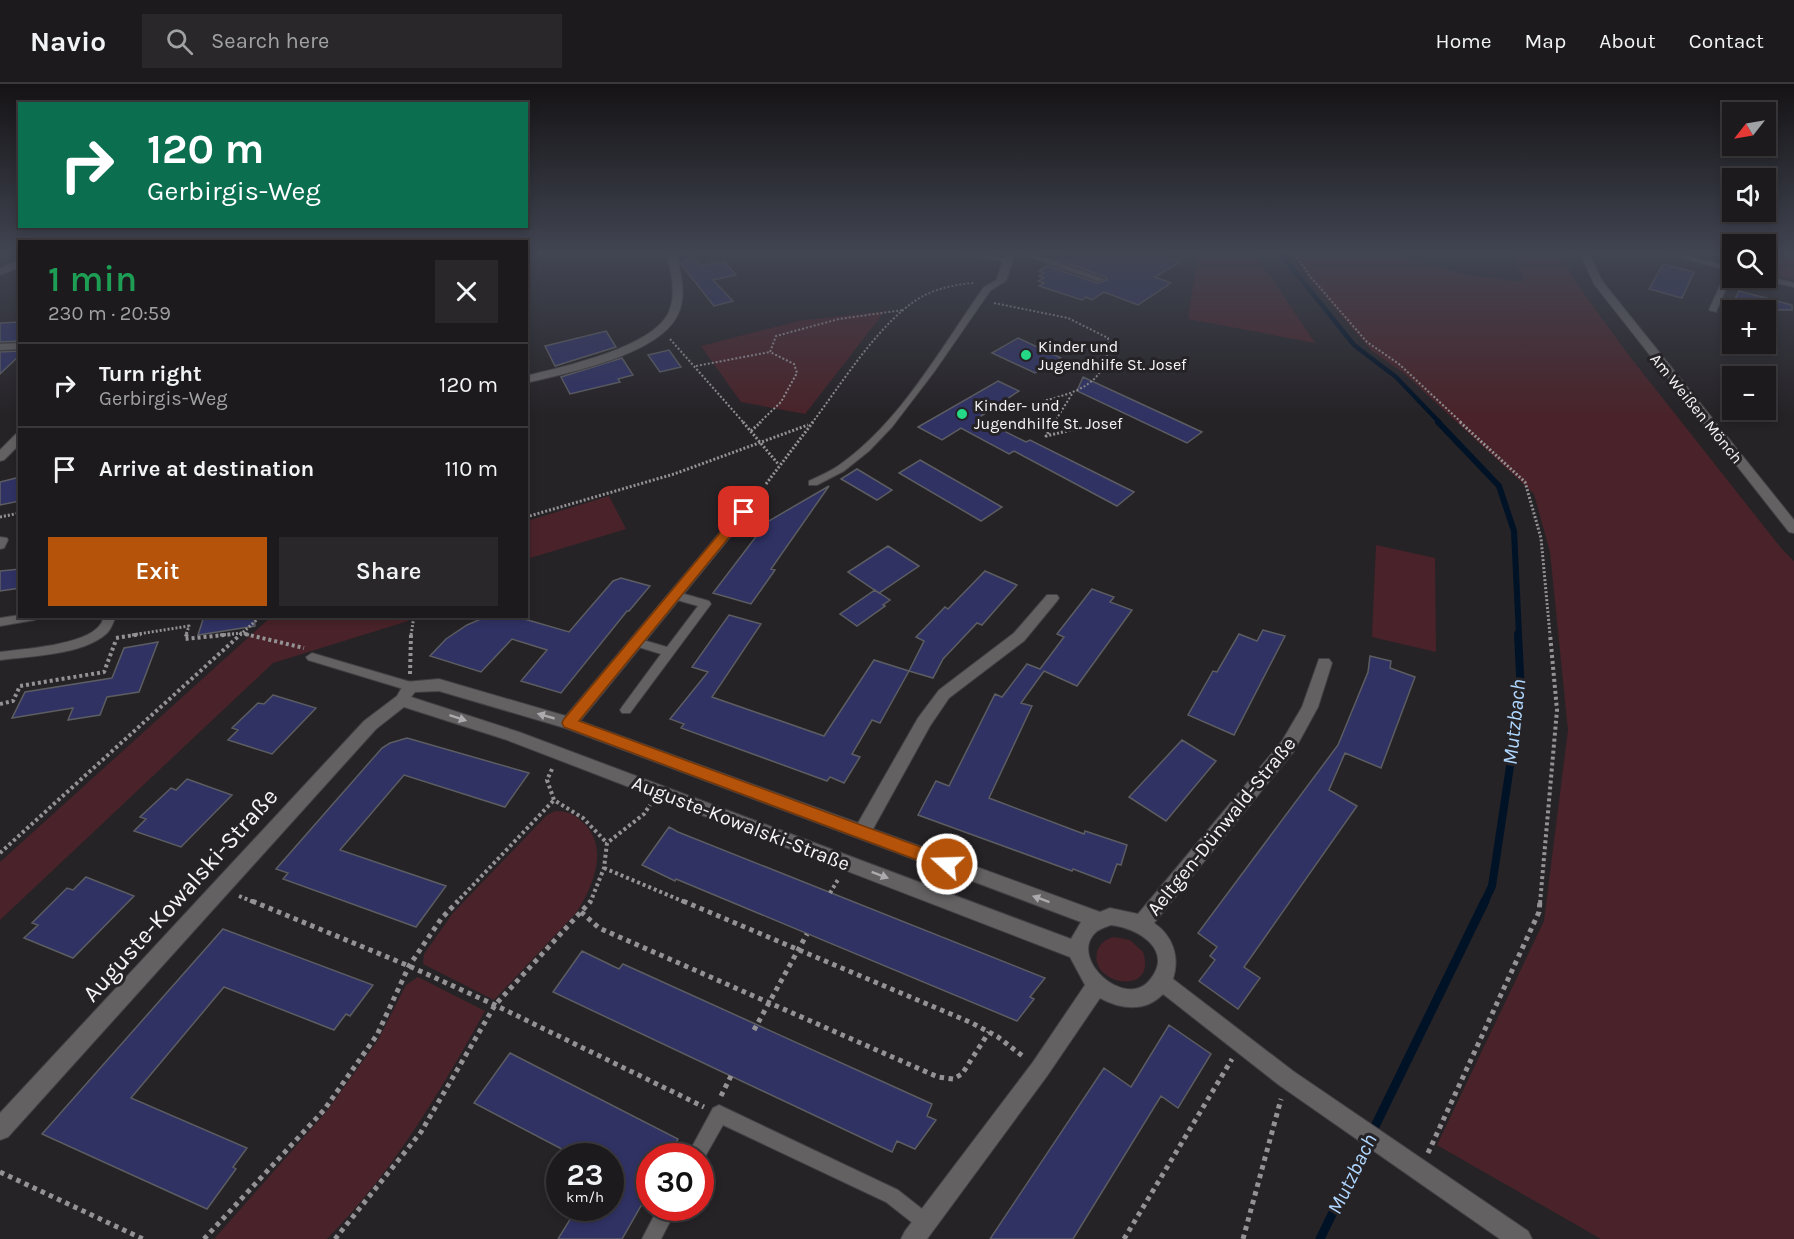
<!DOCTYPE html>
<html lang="en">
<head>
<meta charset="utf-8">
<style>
  :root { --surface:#1c1a1d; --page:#29272a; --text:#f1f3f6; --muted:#a0a1a4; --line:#3a383b; --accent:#b45309 }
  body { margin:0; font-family:Karla,sans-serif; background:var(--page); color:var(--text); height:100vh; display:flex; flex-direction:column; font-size:22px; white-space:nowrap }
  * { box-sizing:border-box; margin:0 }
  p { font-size:20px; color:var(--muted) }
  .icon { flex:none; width:33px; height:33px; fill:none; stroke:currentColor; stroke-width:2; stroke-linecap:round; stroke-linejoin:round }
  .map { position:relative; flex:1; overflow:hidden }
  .sheet { position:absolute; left:18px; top:156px; width:510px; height:378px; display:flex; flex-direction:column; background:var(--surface); border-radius:0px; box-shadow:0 3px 9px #0003,0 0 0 2px var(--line) }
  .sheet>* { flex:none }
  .top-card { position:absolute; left:18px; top:18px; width:510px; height:126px; border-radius:0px; box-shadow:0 3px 9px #0003,0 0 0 2px var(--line); background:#0b6e4f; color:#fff; overflow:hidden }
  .needle { width:39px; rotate:239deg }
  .fabs { position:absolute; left:1722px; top:18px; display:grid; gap:12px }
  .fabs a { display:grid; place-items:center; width:54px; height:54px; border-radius:0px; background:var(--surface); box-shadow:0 3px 9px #0003,0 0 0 2px var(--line); font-size:30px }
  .speed { position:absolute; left:546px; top:1059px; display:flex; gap:12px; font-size:30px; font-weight:700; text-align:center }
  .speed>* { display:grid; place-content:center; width:78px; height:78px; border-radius:50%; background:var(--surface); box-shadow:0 3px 9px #0003,0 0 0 2px var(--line); line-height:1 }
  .speed small { font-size:15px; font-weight:400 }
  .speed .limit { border:9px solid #d22; background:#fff; color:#111 }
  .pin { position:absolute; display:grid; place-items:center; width:51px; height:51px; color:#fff; margin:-26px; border-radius:12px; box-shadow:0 3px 9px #0006 }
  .me { position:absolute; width:66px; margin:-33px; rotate:290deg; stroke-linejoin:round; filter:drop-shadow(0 0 4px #0008) }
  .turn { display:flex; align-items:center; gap:21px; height:126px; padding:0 30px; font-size:27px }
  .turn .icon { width:78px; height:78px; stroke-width:2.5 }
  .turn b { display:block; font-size:42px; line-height:51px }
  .round { display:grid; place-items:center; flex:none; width:63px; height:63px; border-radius:0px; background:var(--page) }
  .overview { display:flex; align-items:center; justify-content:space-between; height:102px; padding:0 30px }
  h1 { font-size:36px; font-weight:600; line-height:45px; color:#1e9e55 }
  .action { display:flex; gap:12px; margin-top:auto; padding:12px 30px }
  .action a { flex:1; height:69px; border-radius:0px; background:var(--accent); color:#fff; font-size:24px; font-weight:600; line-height:69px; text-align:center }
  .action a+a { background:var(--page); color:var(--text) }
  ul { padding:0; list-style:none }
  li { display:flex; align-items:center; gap:18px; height:84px; padding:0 30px; border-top:2px solid var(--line) }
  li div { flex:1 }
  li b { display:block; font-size:22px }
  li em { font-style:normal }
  header { display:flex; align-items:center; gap:36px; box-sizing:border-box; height:84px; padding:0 30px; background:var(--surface); border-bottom:2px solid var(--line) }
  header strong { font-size:28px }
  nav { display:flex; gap:33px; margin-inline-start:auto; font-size:21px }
  .search { width:420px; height:54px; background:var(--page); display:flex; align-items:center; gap:15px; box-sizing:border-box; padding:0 21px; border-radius:0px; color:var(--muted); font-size:22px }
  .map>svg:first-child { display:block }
  .green { fill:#492329 }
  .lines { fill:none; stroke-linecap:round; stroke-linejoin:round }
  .stream-far3 { stroke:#001226; stroke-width:4.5 }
  .stream-far2 { stroke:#001226; stroke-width:6 }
  .stream-far1 { stroke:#001226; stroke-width:8 }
  .stream { stroke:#001226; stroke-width:9 }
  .building { fill:#303264; stroke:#5c5d61; stroke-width:1.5 }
  .service-casing { stroke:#434044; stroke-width:2 }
  .minor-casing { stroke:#434044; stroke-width:2 }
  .path-far3 { stroke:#949295; stroke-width:2; stroke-dasharray:2 2; stroke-linecap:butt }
  .path-far2 { stroke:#949295; stroke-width:3; stroke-dasharray:2 2; stroke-linecap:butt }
  .path-far1 { stroke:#949295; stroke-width:4; stroke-dasharray:3 3; stroke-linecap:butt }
  .path { stroke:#949295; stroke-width:5; stroke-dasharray:4.5 4.5; stroke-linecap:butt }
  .service { fill:#636162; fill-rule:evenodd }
  .minor { fill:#636162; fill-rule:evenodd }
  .oneway { fill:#acaaac }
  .route { fill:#b45309; stroke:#753606; stroke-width:1.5 }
  .poi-dot { fill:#24d886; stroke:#262327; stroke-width:2 }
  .labels { text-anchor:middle; stroke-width:6; stroke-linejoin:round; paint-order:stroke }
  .far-poi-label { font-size:16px; fill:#f5f4f6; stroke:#262327; text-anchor:start }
  .far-street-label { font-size:16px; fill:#f5f4f6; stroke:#262327 }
  .street-label { font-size:20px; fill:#f5f4f6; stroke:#262327 }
  .water-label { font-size:21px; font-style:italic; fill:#afd7ff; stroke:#262327 }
  .near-street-label { font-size:24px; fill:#f5f4f6; stroke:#262327 }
</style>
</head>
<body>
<header>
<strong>Navio</strong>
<div class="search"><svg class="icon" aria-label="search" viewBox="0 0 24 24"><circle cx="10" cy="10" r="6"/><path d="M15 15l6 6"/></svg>Search here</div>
<nav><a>Home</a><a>Map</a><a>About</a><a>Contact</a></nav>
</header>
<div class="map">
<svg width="1794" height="1155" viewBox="0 0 1794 1155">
  <rect width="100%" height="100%" fill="#262327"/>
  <path class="green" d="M1190,170H1255L1315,259L1188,235L1198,171Z
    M1294,170H1397L1467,191L1520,198L1524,197L1513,170H1564L1572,193L1627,269L1781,464L1794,477V1155H1601L1437,1061L1544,837L1568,646L1550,468L1534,410L1405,290L1372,267L1312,198Z
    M1766,170H1794V196L1766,189Z
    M885,227L805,330L741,318L701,262L798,237Z
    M609,412L626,445L527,475V437Z
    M1376,461L1435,474L1436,568L1372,553Z
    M271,533H411L408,537L273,579L0,836V778Z
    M555,727C566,727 572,729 580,736C611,760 594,802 576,829L494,916L423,880L424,870L453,829L547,731Z
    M1114,853L1130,856L1143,868C1158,913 1089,901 1097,868C1100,859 1106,855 1114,853Z
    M418,893L485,927C440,1008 393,1088 327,1155H214L327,1027L378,956L406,901Z"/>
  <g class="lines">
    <path class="stream-far3" d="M1281,170L1354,261L1396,293L1440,339"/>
    <path class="stream-far2" d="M1438,338L1499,402L1514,447L1519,551"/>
    <path class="stream-far1" d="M1484,819L1492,802L1521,609L1518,550"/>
    <path class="stream" d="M1320,1155L1485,817"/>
  </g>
  <path class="building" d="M1068,170H1157L1180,178L1155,193L1171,199L1138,221L1104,208L1092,216L1086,213L1082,216L1039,202L1044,199L1038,197L1044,194L1039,192L1044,189L1039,187L1048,182L1097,199L1107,196L1106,193L1057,176Z
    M691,171L701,182L724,177L736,191L713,196L733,217L714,222L681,180Z
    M1663,180L1694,188L1682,214L1649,205Z
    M1739,207L1792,221V226H1730Z
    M20,238V257L0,258V239Z
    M606,247L616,263L555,282L545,262Z
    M1018,254L1061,274L1035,289L992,269Z
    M669,266L681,283L660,288L648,271Z
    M20,267V271L0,290V268Z
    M622,274L633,291L618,295L620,298L570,310L561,293Z
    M1083,293L1202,348L1187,359L1077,307Z
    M998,297L1019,307L978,334L1026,358L1030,356L1134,408L1117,422L1014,367L1009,370L961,344L942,356L918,343Z
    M920,376L1002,423L981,437L899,389Z
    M857,385L892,406L877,416L841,395Z
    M20,393V417L0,421V398Z
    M829,402L771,485L775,486L751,520L713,509L767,438Z
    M888,462L919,482L879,509L848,488Z
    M20,485V504L0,507V487Z
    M985,487L1017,501L982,541L977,539L943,575L933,594L909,587L924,557L916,553L945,523L948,525Z
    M621,494L650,502L629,527H627L561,609L521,597L547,566L512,555L481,588L430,572L446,555L467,541L488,532H514L569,548L613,497Z
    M1092,505L1114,513L1110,518L1132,526L1077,602L1044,587L1021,619L1032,622L989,714L1084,750L1085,747L1127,761L1121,781L1117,780L1110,799L1073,785L1072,787L918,731L936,697L949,702L995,610L1002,613L1027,580L1040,585L1064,553L1057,550Z
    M875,506L890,516L883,521L885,522L857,542L840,530Z
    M729,531L761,540L712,613L824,652L874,576L909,587L880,639L872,636L852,670L860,673L844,699L830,693L827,697L761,673L681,644L684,640L670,635L708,588L692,583Z
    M204,532H254L255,542L198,551Z
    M1263,546L1285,552L1234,651L1188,631L1213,587L1217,588L1239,550L1257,557Z
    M158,558L139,608L107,613L100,631L68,636L73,624L12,634L25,608L112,594L124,564Z
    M1370,572L1391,577L1390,584L1415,593L1381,684L1345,669L1329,706L1357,722L1244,883L1260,894L1238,925L1199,897L1215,876L1210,872L1217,863L1198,849L1338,661L1368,588Z
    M273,611L316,624L272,670L228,656L238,646L232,644L258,619L264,620Z
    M407,654L529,689L505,723L404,691L340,766L446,802L416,843L283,795L288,789L276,785L382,664L390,659Z
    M1182,656L1216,677L1166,737L1129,713Z
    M187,695L232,711L181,763L134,747L146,735L140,733L171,704L176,706Z
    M669,743L678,748L1045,894L1030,913L1034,915L1017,937L676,795L675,797L642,781Z
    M86,793L134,812L73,874L24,854L38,841L32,839L67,804L73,806Z
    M223,845L373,901L350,932L346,930L334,946L224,903L131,1014L247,1064L233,1083L236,1085L207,1125L42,1050Z
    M582,867L619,885L623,880L932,1020L927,1032L936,1036L915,1065L897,1057L892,1068L553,908Z
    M1169,941L1211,970L1178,1024L1161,1012L1073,1155H990L1104,984L1131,1003Z
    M510,969L678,1055L668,1072H650V1106L622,1155H558L577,1124H610V1072H575L474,1019Z"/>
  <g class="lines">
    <g class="service-casing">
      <path id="service" d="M964,170H981L1011,176L1007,178Z
        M1021,170H1032L1105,195L1098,197Z
        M1667,170H1679L1732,183V190L1716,228L1709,226L1727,186Z
        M1766,192L1794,199V203L1762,196V194H1766Z
        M998,195L1005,197L990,207L934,288L892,343L869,367L844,387L817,401H809V397C819,392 829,388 838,382C901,338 940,265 984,203Z
        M0,453L7,454L8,456L4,464L0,465Z
        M674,507L709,517L711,520L630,629H622L620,626L622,623L661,570L632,561L630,558L632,555L636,554L667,563L698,522L670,514L668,511Z
        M20,531V532H40L35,536L0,542V534Z
        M104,532H116C113,538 112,544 107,549C84,571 30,572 0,576V568C23,565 86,561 100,541C102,539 103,535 104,532Z
        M312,569L414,599L416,602L414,605L410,607L308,576L306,573Z
        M719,1021L898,1106L931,1132L934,1138L931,1144L925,1147L919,1144L886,1118L723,1041L702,1078L700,1079V1072H687L713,1024Z
        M658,1124H677L661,1155H642Z"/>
    </g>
    <g class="minor-casing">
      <path id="minor" d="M667,170H677C680,188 686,207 680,225C667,270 567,289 526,299V292C561,283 658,263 670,225C676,208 671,188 667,170Z
        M1005,170H1015L1006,197L1001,200L996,197Z
        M1581,170H1589L1602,197L1794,436V449L1789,448L1594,200Z
        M20,176V183L0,191V184Z
        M20,259V265L0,266V260Z
        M16,350H20V360L4,376L0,377V366Z
        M758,407L762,408L764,411L762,414L580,637L858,739L918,634L939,606L1014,549L1047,511H1057L1059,514L1057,517L1024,557L949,614L930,642L873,745L1100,828L1110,824L1138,830L1282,657L1302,623L1319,575H1329L1332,579L1318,623L1294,667L1154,839C1173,852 1180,873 1173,895L1293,987L1528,1147L1532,1155H1500L1279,1001L1163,910C1145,929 1120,925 1100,914L1047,992L927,1155H901L905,1147L1033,978L1085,901L1070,873L507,656L404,623L376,645L8,1053L0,1056V1029L364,637L397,612L405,598L439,595L566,632L754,408ZM439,607L565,644L1081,838L1071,855L519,648L411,613L415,608ZM1111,841C1139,844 1175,867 1149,897C1124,925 1069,875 1095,849C1099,845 1106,843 1111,841Z"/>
    </g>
    <path class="path-far3" d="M1295,170L1309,191L1367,258L1399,280L1462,339
      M994,219L1068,234L1108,254C1110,302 1074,309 1035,319
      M670,255L744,339
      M696,282L770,268
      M759,339L781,318L797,289L794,280L770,268L776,252L839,235L903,226
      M812,339C841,301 882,233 925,211C939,204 958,200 974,199
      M1054,339L1072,310
      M1100,339L1105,338"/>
    <path class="path-far2" d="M743,338L779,381
      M1055,338L1046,352L1105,338
      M1460,338L1525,398L1541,454L1550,551
      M751,347L761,338
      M766,400L813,338
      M0,433L20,429
      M526,433L674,390L808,341
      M132,551L189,542L186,551
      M220,551L243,549L249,551
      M240,551L261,532
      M411,551L414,532"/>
    <path class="path-far1" d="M187,550L185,555L234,550
      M245,550L304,564
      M116,554L141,550
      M410,590L411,550
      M0,620L13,617L20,602L104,588L116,556
      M552,685L547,696L554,716L583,734L607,759
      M0,769L241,550
      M604,784L687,819
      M830,809L839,794
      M239,812L256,819
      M456,819L554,716
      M590,819L604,784L607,759L644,730L650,721
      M1540,819L1557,626L1550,550"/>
    <path class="path" d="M252,817L409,882L495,921L704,1023
      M683,817L972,939L998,953L1025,974
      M581,828L599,844L938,993L953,995L962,990L989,948
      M754,946L807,850
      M721,1012L731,992
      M1428,1069L1539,828L1540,817
      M0,1088L143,1155
      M204,1155L324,1026L377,951L409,882L441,835L458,817
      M335,1155L421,1048L495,921L591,817
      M1124,1155L1232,975
      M1243,1155L1281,1015"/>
    <use href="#service" class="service"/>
    <use href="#minor" class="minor"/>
  </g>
  <defs><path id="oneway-solid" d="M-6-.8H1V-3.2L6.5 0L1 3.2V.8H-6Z" transform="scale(1.5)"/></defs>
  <g class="oneway">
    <use href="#oneway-solid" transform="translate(546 632) rotate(-164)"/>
    <use href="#oneway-solid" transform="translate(458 634) rotate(18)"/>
    <use href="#oneway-solid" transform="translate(880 791) rotate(21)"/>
    <use href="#oneway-solid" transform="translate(1041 815) rotate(-160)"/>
  </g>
  <linearGradient id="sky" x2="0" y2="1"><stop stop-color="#151315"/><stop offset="0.51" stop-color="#414552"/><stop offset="1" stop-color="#414552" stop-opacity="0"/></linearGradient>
  <rect width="1794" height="331" fill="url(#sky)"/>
  <path class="route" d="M744,424L748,425V430L579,637L953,775L955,780L953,785L947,788L941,785L564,643L562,639L564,635L740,425Z"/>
  <g class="poi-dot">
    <circle cx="1026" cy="271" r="6"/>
    <circle cx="962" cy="330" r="6"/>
  </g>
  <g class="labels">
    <g class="far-poi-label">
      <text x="1038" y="268">Kinder und<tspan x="1038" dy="18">Jugendhilfe St. Josef</tspan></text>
      <text x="974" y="327">Kinder- und<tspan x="974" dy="18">Jugendhilfe St. Josef</tspan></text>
    </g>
    <g class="far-street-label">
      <text transform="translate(1697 324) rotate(51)" y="6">Am Weißen Mönch</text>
    </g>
    <g class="street-label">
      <text transform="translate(741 739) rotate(21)" y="7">Auguste-Kowalski-Straße</text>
      <text transform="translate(1221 742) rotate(-51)" y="7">Aeltgen-Dünwald-Straße</text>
    </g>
    <g class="water-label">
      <text transform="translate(1514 638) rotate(-84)" y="7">Mutzbach</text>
      <text transform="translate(1352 1090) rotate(-64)" y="7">Mutzbach</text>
    </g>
    <g class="near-street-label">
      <text transform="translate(180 811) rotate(-48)" y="8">Auguste-Kowalski-Straße</text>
    </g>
  </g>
</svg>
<div class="fabs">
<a><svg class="needle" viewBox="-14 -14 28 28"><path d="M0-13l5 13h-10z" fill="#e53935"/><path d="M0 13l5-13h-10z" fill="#a0a1a4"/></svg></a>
<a><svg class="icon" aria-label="sound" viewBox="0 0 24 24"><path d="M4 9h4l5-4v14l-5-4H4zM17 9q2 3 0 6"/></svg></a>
<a><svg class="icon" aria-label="search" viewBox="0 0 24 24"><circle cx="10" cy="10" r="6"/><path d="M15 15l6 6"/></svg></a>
<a>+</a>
<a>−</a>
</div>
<div class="speed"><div>23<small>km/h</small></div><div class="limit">30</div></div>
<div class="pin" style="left:744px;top:428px;background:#d93025"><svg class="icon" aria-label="arrive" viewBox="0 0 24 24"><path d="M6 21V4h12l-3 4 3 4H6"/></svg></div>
<svg class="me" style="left:947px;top:780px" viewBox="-20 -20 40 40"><circle r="17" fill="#b45309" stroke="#fff" stroke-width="3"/><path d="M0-11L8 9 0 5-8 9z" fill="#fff"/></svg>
<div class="top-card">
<div class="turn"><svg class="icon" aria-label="right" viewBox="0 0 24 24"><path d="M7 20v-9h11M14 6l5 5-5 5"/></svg><div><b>120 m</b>Gerbirgis-Weg</div></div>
</div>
<section class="sheet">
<div class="overview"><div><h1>1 min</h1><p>230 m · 20:59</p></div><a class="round"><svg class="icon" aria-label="close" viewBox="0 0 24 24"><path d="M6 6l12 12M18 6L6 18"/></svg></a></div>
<ul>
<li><svg class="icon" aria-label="right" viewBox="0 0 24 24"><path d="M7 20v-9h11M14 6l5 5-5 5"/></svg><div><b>Turn right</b><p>Gerbirgis-Weg</p></div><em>120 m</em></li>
<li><svg class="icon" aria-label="arrive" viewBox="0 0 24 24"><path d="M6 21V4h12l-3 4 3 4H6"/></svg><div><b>Arrive at destination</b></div><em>110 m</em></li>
</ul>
<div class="action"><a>Exit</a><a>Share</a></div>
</section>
</div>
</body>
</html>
